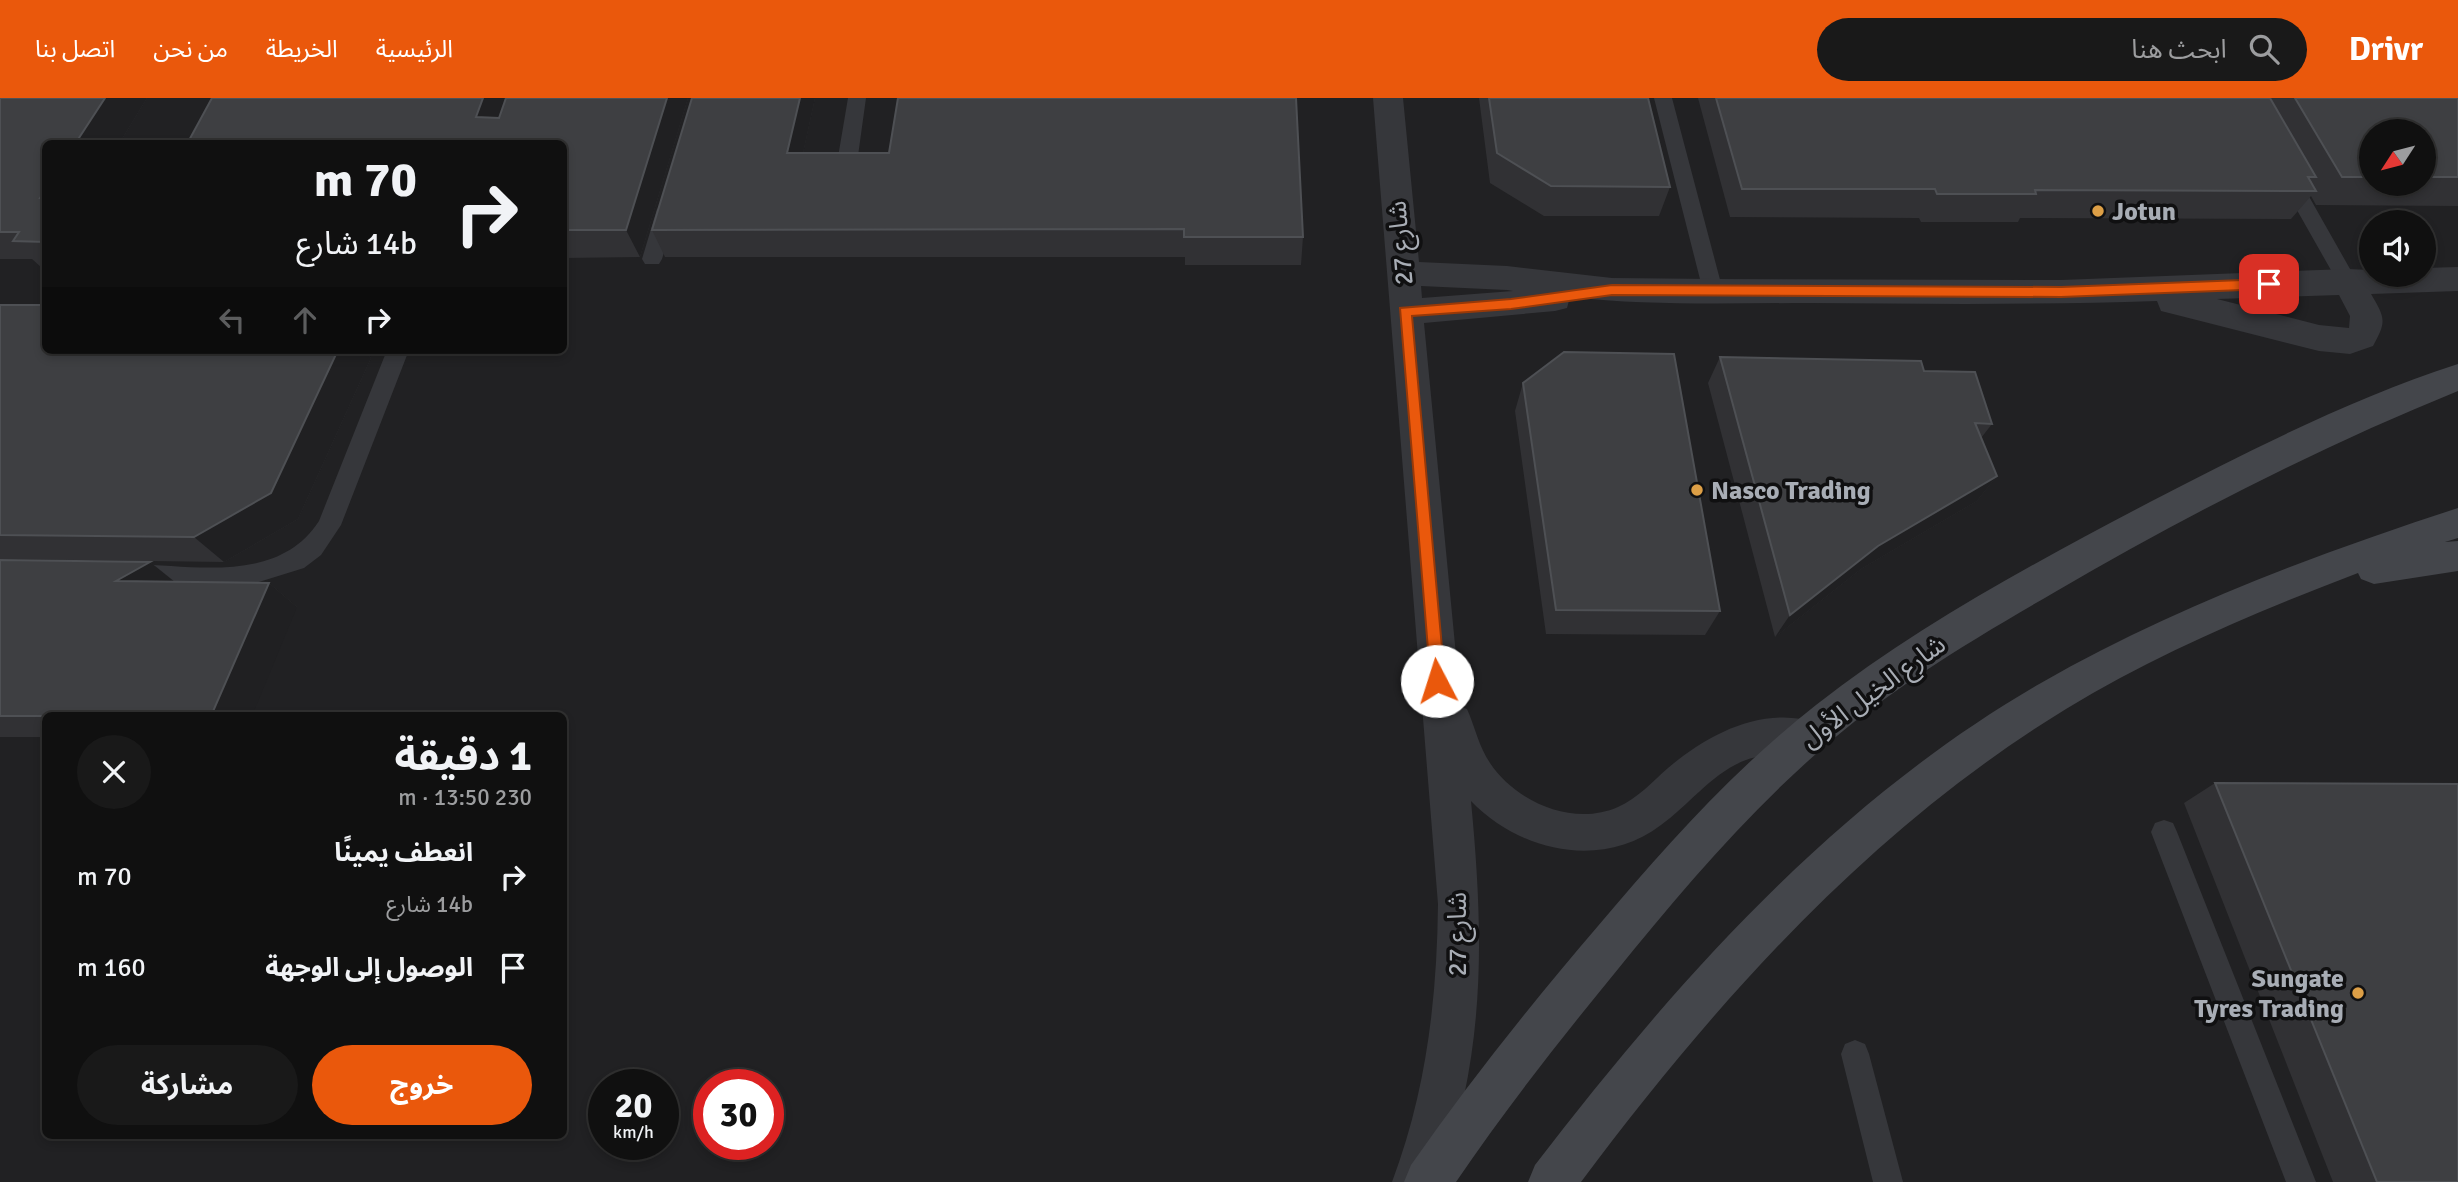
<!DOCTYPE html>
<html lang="ar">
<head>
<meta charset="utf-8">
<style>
  :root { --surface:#101010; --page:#191919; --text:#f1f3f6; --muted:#9c9d9f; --line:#303030; --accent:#ea580c }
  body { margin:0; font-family:Signika,"Noto Sans Arabic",sans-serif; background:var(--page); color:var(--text); direction:rtl; height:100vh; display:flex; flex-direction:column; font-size:26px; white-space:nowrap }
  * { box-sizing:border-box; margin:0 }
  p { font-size:23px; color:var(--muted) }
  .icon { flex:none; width:38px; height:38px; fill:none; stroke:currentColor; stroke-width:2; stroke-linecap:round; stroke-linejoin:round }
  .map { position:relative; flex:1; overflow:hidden; direction:ltr }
  .side { position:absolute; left:42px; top:614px; width:525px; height:427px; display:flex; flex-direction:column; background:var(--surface); border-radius:10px; box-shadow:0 4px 10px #0003,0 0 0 2px var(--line); direction:rtl }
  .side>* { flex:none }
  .hud { position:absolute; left:42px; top:42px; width:525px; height:214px; border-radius:10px; box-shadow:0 4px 10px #0003,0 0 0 2px var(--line); direction:rtl; background:#101010; color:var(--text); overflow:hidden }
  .needle { width:46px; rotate:234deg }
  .controls { position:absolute; left:2359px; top:21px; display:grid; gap:14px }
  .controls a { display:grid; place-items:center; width:77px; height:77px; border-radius:50%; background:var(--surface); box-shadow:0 4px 10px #0003,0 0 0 2px var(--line); font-size:35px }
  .speed { position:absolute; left:588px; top:971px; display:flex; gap:14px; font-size:35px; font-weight:700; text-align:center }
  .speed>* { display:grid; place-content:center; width:91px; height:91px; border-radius:50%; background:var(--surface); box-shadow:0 4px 10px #0003,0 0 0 2px var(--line); line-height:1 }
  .speed small { font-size:18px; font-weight:400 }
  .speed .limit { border:10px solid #d22; background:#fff; color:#111 }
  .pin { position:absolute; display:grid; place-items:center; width:60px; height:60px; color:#fff; margin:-30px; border-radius:14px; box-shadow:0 4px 10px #0006 }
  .me { position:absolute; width:77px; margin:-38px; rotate:355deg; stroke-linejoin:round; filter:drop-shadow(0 0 5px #0008) }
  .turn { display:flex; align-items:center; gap:24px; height:147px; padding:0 35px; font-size:32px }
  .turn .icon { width:91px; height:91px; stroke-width:2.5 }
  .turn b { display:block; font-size:49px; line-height:60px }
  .lanes { display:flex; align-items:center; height:66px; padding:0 35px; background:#0003; justify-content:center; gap:35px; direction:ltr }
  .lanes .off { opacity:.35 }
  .round { display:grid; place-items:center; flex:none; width:74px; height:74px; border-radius:37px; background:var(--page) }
  .overview { display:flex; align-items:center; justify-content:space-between; height:119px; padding:0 35px }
  h1 { font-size:42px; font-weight:700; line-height:52px }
  .action { display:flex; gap:14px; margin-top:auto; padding:14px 35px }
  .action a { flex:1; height:80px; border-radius:42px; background:var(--accent); color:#fff; font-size:28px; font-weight:700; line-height:80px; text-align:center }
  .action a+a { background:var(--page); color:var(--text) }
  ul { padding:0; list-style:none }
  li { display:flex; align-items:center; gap:21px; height:91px; padding:0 35px }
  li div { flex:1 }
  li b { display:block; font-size:26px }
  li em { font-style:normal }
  header { display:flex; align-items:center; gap:42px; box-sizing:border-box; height:98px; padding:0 35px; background:var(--accent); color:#fff }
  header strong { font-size:33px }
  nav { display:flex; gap:38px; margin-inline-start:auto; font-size:24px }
  .search { width:490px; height:63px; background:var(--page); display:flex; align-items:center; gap:18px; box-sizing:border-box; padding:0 24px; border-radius:38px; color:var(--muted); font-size:26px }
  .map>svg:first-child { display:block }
  .built { fill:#212123; fill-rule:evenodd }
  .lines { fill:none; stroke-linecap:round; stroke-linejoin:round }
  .service { fill:#36373b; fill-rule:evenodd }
  .minor { fill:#36373b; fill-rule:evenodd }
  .secondary { fill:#44464b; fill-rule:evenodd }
  .wall { fill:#313134; fill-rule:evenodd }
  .shaded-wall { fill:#202022 }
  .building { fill:#3e3f42; stroke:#4e5054; stroke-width:2 }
  .route { fill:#ea580c; stroke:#983908; stroke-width:2 }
  .poi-dot { fill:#dd9f46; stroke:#101011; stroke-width:2.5 }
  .labels { text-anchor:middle; stroke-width:7; stroke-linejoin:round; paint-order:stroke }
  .poi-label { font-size:26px; font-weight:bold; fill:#a8adb5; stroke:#101011; text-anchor:start }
  .street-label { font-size:26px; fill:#a8adb5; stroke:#101011 }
</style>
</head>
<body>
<header>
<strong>Drivr</strong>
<div class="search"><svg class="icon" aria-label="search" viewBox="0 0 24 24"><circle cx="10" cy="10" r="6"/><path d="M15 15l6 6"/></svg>ابحث هنا</div>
<nav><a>الرئيسية</a><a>الخريطة</a><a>من نحن</a><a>اتصل بنا</a></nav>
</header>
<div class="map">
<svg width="2458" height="1084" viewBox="0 0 2458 1084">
  <rect width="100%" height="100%" fill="#151516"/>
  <path class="built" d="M0,0H2458V1084H0ZM2371,33H2424V86H2371ZM46,46H564V252H46ZM2371,124H2424V177H2371ZM46,618H564V1038H46ZM604,987H663V1046H604ZM709,987H768V1046H709Z"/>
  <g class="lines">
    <path class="service" d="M848,0H866L857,65L847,72L837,65Z
      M1654,0H1672L1723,193L1720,198H1706L1703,193Z
      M2287,70L2294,72L2354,178L2357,183L2354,188H2340L2277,77Z
      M667,104L677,111L662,161L659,166H645L642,161L657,111Z
      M387,252H409L341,427L321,457L304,470L252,486L203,489L126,483L122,476L126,469L134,466C197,468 279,485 319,423Z
      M2164,722L2173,725L2177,734L2316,1084H2286L2151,734L2155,725Z
      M1855,942L1865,946L1869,956L1903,1084H1873L1841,956L1845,946Z"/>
    <path class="minor" d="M1373,0H1403L1419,164L1507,168L1612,180L1713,181L2061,182L2347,171L2371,172V177H2424V170L2458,169V193L2371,196C2385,220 2387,223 2373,248L2350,256L2319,253L2173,216L2161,213L2157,203C2042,207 1926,206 1810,205C1731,205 1650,208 1570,199L1567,210L1555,213L1424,225L1461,609L1467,611C1475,629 1479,649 1490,665C1516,704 1573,729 1618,709C1637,701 1653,683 1668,670C1709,635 1766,606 1820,626L1826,639L1820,652C1796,661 1770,653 1746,662C1713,674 1689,707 1661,727C1602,772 1520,754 1471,703C1484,840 1486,952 1440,1084H1392C1426,994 1437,902 1438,806ZM1421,188L1507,192L1513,193L1422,200ZM2339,197L2350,218L2349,230L2319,227L2217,201Z"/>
    <path class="secondary" d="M2458,266V293C2318,350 2185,418 2055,494C1972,542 1889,591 1817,655C1742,721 1677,798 1614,876C1559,943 1505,1012 1456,1084H1404L1411,1067C1469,984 1532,905 1598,828C1665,749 1734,671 1816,607C1918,527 2036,464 2150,404C2249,353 2352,300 2458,266Z
      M2458,410V440L2445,444L2458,443V473L2374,486L2361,481L2358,475C2258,513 2158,555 2066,611C1870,731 1717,902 1581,1084H1528L1535,1067C1677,882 1836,703 2041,585C2172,510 2314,457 2458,410Z"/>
  </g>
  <path class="wall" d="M0,0H147L119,46H46V170H42L32,161H0Z
    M212,0H688L640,159L564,160V46Z
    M815,0L803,55L1303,139L1301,167H1185V159H665L652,132Z
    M1479,0H1648L1670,89L1659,118H1544L1490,85Z
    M1698,0H2458V108L2316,107L2311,98L2291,121L2020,120L2018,124H1921L1919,120L1730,119ZM2371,33H2424V86H2371Z
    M0,207L46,252H364L371,260L298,421L224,464L0,461Z
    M1720,259L1924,273L1992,326L1981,340L1997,378L1977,403L1861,471L1775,539L1708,285Z
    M1523,285L1720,513L1705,537L1546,536L1515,313Z
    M0,462L150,464L175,484L269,485L297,509L46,618V639H0Z
    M2215,685L2458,1084H2333L2184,705Z"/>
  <path class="shaded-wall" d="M105,0H147L119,46H75Z
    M483,0H510L494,46L476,19Z
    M667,0H688L640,159L626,132Z
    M800,0H815L797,83L787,55Z
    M46,92V106L40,100Z
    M338,252H364L371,260L298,421L224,464L194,439Z
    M1997,378L1977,403L1861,471L1775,539L1790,517L1878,448Z
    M150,464L181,489L116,483Z
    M269,485L297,509L252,618H211Z"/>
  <path class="building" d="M0,0H105L75,46H46V92L40,100L46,101V144L13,143L19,134H0Z
    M212,0H483L476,19L499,20L506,0H667L626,132H564V46H187Z
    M692,0H800L787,55H889L898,0H1296L1303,139H1184V131L652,132Z
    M1489,0H1648L1670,89L1551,88L1497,55Z
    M1716,0H2270L2316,79H2308L2316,93L2035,92L2036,96H1937L1935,91H1742Z
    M2295,0H2458V79H2424V33H2371V79H2342Z
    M0,207H46V252H338L271,395L194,439L0,437Z
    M1564,254L1674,256L1720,513L1556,512L1523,285Z
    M1720,259L1921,263L1924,273L1975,274L1992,326L1975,325L1997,378L1878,448L1790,517Z
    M0,462L150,464L116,483L269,485L211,618H0Z
    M2215,685L2458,686V1084H2377Z"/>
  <path class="route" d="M2269,181L2276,186L2269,191L2061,199L1612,197L1511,211L1412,218L1445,583L1443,588H1431L1400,210L1511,201L1612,187L2061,189Z"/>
  <g class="poi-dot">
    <circle cx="2098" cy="113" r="7"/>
    <circle cx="1697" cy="392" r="7"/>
    <circle cx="2358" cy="895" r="7"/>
  </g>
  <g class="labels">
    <g class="poi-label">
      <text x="2112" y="122">Jotun</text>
      <text x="1711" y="401">Nasco Trading</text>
      <text x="2344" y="889" text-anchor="end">Sungate<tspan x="2344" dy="30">Tyres Trading</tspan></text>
    </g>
    <g class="street-label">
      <text transform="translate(1400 145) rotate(-95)" y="9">شارع 27</text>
      <text transform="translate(1873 593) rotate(-36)" y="9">شارع الخيل الأول</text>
      <text transform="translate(1457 836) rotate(-90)" y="9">شارع 27</text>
    </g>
  </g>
</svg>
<div class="controls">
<a><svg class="needle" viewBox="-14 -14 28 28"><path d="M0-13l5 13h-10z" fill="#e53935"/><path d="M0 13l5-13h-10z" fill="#9c9d9f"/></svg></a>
<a><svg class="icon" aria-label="sound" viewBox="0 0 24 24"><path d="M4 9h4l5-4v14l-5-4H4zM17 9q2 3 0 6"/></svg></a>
</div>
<div class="speed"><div>20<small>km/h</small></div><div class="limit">30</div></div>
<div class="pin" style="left:2269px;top:186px;background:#d93025"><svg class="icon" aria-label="arrive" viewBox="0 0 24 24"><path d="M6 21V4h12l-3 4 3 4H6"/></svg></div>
<svg class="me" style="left:1437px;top:583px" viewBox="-20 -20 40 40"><circle r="19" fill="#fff"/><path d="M0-13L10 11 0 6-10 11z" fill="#ea580c"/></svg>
<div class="hud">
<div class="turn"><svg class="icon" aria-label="right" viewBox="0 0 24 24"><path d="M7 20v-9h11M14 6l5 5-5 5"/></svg><div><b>70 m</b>14b شارع</div></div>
<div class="lanes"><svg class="icon off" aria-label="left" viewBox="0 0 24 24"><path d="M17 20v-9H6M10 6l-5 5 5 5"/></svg><svg class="icon off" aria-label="ahead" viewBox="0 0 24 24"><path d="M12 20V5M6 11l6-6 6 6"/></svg><svg class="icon" aria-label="right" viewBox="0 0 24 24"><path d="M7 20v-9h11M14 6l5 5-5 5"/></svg></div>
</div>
<section class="side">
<div class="overview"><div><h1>1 دقيقة</h1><p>230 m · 13:50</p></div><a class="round"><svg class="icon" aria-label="close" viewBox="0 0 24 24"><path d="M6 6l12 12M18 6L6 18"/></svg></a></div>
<ul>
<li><svg class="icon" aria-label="right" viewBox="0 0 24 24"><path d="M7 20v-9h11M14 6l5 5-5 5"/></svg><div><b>انعطف يمينًا</b><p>14b شارع</p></div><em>70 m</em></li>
<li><svg class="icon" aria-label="arrive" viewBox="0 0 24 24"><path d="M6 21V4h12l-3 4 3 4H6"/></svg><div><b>الوصول إلى الوجهة</b></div><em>160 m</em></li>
</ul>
<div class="action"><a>خروج</a><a>مشاركة</a></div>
</section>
</div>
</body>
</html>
